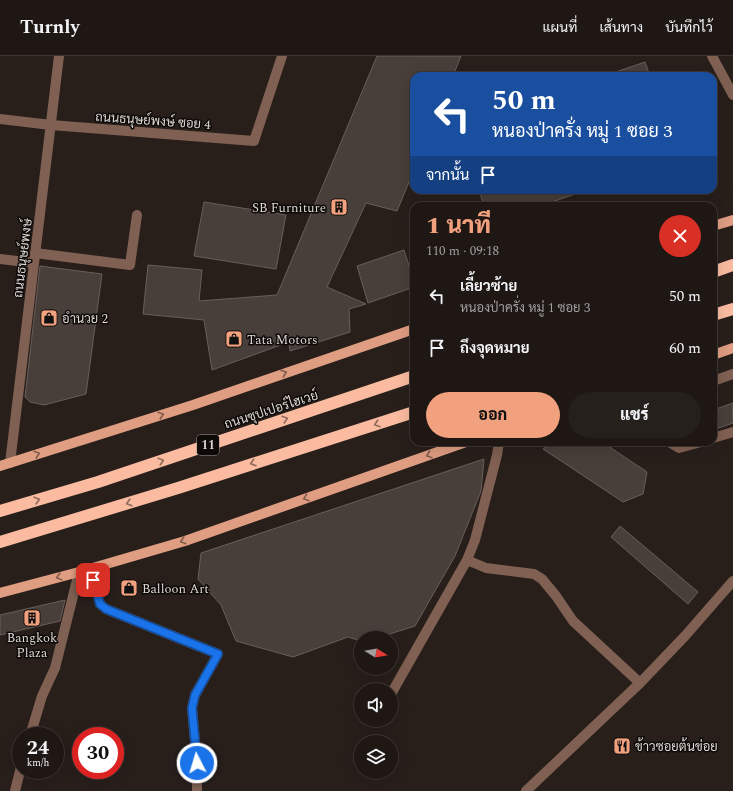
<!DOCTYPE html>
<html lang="th">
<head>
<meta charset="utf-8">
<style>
  :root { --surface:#1e1714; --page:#26201d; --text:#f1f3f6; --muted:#a19fa0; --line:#3c3634; --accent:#f2a17e }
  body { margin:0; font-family:Spectral,Sarabun,serif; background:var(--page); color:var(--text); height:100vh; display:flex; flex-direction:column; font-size:15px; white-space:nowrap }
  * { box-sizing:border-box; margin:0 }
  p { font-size:13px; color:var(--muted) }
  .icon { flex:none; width:22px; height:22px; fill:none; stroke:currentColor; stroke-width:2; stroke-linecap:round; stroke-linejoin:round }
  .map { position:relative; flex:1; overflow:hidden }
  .panel { position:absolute; left:410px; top:146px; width:307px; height:244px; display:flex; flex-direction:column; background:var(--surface); border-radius:12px; box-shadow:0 4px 16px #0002,0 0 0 1px var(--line) }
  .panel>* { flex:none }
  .banner { position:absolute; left:410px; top:16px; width:307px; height:122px; border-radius:12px; box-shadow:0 4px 16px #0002,0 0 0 1px var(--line); background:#1a4fa0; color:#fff; overflow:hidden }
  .needle { width:26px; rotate:101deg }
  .tools { position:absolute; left:354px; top:575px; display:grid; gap:8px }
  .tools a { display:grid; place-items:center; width:44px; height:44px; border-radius:50%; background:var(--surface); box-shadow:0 4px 16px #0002,0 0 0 1px var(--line); font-size:20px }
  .speed { position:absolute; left:12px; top:671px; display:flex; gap:8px; font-size:20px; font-weight:700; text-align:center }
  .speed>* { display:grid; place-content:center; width:52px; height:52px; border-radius:50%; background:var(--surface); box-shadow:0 4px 16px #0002,0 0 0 1px var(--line); line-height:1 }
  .speed small { font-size:10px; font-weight:400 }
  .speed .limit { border:6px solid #d22; background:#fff; color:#111 }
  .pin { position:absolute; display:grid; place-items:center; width:34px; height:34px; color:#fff; margin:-17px; border-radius:8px; box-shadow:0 2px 6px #0006 }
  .me { position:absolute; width:44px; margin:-22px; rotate:355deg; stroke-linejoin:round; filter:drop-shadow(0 0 3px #0008) }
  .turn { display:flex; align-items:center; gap:14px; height:84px; padding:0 16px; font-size:18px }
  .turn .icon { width:52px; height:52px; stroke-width:2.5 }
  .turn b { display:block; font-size:28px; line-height:34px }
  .then { display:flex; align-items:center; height:38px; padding:0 16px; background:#0003; gap:8px; font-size:15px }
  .round { display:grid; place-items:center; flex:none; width:42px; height:42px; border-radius:21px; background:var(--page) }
  .head { display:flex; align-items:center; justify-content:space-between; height:68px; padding:0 16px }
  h1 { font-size:24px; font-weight:800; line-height:30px; color:var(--accent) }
  .button { display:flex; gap:8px; margin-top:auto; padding:8px 16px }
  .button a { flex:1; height:46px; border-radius:24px; background:var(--accent); color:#111; font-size:16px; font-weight:800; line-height:46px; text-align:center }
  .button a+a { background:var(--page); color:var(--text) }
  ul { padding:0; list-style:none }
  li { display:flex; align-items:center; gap:12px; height:52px; padding:0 16px }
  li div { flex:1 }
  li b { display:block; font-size:15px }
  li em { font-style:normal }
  header { display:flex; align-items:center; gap:24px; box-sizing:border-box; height:56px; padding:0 20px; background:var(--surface); border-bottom:1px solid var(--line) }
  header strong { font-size:19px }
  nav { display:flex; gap:22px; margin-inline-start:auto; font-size:14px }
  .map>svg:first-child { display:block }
  .building { fill:#483e3a; stroke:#695e5a }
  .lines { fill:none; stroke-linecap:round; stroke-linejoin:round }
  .minor { stroke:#7f6052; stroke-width:10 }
  .major { stroke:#df9d82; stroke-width:10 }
  .highway { stroke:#fabba0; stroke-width:12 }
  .oneway { stroke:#815b4b }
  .oneway2 { stroke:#906b5c }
  .route-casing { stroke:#114b97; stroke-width:10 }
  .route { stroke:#1a73e8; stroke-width:7 }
  .labels { text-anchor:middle; stroke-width:3; stroke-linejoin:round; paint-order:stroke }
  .shield { fill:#0e0a08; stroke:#9f9a97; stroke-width:1 }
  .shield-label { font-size:12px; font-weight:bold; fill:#ddd7d4 }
  .street-label { font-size:13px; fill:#ddd7d4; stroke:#0e0a08 }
  .poi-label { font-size:13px; fill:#ddd7d4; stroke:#0e0a08; text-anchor:start }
</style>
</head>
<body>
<header>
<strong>Turnly</strong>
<nav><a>แผนที่</a><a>เส้นทาง</a><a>บันทึกไว้</a></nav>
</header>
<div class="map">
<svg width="733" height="735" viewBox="0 0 733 735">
  <rect width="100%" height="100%" fill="#281f1b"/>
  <path class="building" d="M377,0H461L453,20H414V114L397,155L366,147L327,231L366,248L349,253L350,276L290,295L289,286L212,314L204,264L143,258L148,209L202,214L199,245L277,239Z
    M645,6L650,20H611L610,18Z
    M479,134H580L581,136L540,150H484Z
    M204,146L286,159L276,213L194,200Z
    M404,194L414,225V231L368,247L357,210Z
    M40,210L102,218L86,338L44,349L30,346L25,341Z
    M733,347V367L713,374V354Z
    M554,386H602L647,416L643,438L623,446L543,393Z
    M484,403L481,435L455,500L415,570L377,582H361V585L348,581L293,601L236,585L221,549L198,523L201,497Z
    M620,470L698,536L688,548L611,481Z
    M65,544L60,565L0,579V559Z"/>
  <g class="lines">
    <path class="minor" d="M712,0L733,39
      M0,63L51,69L254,85L282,0
      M35,197L130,209L137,159
      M0,203L34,207
      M713,325L733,318
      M713,382L733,376
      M669,386L679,392L701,386
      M10,407L59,0
      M467,504L486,512L534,518L542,523L556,540L573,565L640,627
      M90,512L100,548L106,553L218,598L195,639L192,652L197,707V735
      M391,638L467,504L475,484L497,399L499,386
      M30,680L42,640L55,612L79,516
      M15,735L21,711
      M526,735L640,627L685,580L733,525"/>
    <path class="major" d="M713,170L733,164
      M713,299L733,292
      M0,410L193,349L414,273
      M0,537L79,516L185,485L466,386"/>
    <path class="highway" d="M713,216L733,209
      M713,259L733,253
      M0,455L98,426L414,320
      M0,486L178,432L414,356"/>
  </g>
  <defs><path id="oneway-chevron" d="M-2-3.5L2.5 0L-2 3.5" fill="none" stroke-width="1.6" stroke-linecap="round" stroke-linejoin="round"/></defs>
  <g class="oneway">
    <use href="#oneway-chevron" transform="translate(284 317) rotate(-19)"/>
    <use href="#oneway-chevron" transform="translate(161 359) rotate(-18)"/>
    <use href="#oneway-chevron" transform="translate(37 398) rotate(-18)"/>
    <use href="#oneway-chevron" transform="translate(429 399) rotate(161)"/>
    <use href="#oneway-chevron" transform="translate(306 442) rotate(161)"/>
    <use href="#oneway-chevron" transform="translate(183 485) rotate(162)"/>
    <use href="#oneway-chevron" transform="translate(59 521) rotate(165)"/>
  </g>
  <g class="oneway2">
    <use href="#oneway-chevron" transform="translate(285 363) rotate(-18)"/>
    <use href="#oneway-chevron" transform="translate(377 368) rotate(162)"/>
    <use href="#oneway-chevron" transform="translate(161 405) rotate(-18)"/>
    <use href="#oneway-chevron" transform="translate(253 407) rotate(162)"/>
    <use href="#oneway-chevron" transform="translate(37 444) rotate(-16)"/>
    <use href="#oneway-chevron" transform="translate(129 447) rotate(163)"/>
  </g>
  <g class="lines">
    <g class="route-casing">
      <path id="route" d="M93,524L100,548L106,553L218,598L195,639L192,652L197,707"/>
    </g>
    <use href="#route" class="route"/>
  </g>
  <defs>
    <g id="building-square" transform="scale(0.9)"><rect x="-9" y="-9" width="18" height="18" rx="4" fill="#f2a17e" stroke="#0e0a08"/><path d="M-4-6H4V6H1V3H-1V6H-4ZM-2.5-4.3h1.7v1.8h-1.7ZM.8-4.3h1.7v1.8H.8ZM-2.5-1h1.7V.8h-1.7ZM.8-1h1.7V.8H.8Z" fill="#111"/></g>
    <g id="shop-square" transform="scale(0.9)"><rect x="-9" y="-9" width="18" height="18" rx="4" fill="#f2a17e" stroke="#0e0a08"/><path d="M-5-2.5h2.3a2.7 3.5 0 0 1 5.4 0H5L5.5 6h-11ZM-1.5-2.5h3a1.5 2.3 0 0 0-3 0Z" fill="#111"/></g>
    <g id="restaurant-square" transform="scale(0.9)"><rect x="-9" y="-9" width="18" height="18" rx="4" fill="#f2a17e" stroke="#0e0a08"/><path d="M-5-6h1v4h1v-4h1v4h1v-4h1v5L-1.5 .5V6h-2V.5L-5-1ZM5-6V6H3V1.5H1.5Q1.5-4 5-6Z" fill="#111"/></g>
  </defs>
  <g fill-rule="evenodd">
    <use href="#building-square" x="339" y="151"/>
    <use href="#shop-square" x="49" y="262"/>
    <use href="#shop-square" x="234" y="283"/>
    <use href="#shop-square" x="129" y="532"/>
    <use href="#building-square" x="32" y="562"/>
    <use href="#restaurant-square" x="622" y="690"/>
  </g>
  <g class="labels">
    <rect class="shield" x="197" y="379" width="22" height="20" rx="3"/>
    <g class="shield-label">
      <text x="208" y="393">11</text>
    </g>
    <g class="street-label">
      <text transform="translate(153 64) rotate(4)" y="5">ถนนธนุษย์พงษ์ ซอย 4</text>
      <text transform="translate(22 202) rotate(-83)" y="5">ถนนธนุษย์พงษ์</text>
      <text transform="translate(271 353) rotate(-18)" y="5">ถนนซุปเปอร์ไฮเวย์</text>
    </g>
    <g class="poi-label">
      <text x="326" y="156" text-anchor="end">SB Furniture</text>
      <text x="62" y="267">อำนวย 2</text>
      <text x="247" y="288">Tata Motors</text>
      <text x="142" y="537">Balloon Art</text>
      <text x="32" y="586" text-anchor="middle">Bangkok<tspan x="32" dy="15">Plaza</tspan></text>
      <text x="635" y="695">ข้าวซอยต้นข่อย</text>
    </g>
  </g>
</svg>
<div class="tools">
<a><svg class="needle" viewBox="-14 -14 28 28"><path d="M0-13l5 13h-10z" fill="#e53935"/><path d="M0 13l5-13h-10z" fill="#a19fa0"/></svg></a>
<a><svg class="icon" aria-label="sound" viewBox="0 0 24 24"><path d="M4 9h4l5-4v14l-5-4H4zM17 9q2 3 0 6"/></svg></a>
<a><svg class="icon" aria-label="layers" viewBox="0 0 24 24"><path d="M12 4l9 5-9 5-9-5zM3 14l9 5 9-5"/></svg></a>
</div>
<div class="speed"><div>24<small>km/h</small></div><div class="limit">30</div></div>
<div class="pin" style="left:93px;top:524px;background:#d93025"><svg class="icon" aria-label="arrive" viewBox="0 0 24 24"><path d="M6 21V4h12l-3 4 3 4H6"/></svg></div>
<svg class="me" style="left:197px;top:707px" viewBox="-20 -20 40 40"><circle r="17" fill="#1a73e8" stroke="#fff" stroke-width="3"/><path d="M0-11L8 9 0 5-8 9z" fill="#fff"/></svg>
<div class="banner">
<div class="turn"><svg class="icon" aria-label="left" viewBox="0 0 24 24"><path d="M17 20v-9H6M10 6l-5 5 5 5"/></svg><div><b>50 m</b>หนองป่าครั่ง หมู่ 1 ซอย 3</div></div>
<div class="then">จากนั้น<svg class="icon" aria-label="arrive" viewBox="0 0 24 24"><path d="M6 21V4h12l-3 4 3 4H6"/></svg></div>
</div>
<section class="panel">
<div class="head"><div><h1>1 นาที</h1><p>110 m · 09:18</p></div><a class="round" style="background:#d93025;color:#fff"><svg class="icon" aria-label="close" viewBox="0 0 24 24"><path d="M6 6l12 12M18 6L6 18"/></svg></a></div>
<ul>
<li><svg class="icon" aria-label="left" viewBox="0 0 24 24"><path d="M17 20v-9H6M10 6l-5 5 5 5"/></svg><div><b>เลี้ยวซ้าย</b><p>หนองป่าครั่ง หมู่ 1 ซอย 3</p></div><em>50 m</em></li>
<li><svg class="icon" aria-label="arrive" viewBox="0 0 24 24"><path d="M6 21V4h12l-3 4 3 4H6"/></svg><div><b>ถึงจุดหมาย</b></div><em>60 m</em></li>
</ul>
<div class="button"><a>ออก</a><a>แชร์</a></div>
</section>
</div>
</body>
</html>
